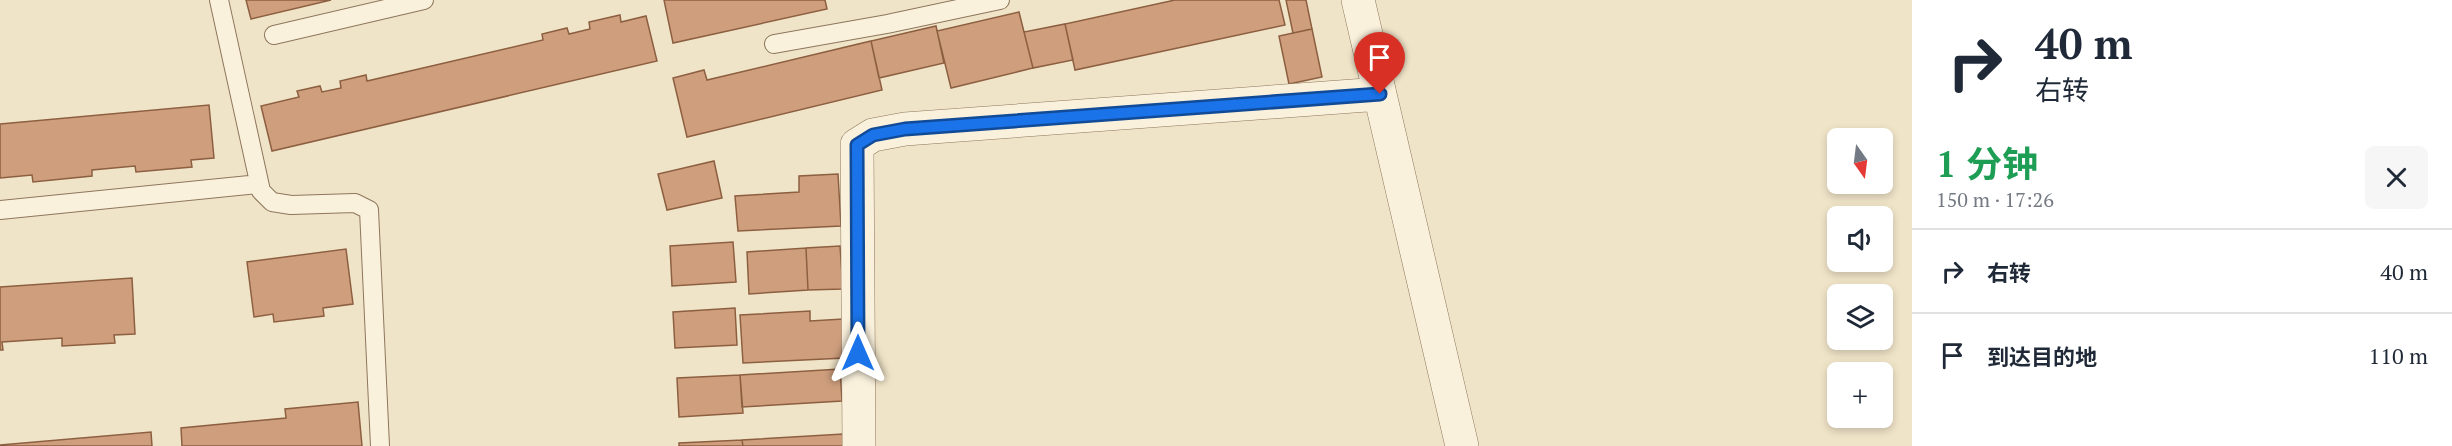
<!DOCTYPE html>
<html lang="zh">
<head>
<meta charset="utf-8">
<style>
  :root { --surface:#fff; --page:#f6f6f7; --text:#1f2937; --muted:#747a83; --line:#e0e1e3 }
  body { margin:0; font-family:"PT Serif","Noto Sans SC",serif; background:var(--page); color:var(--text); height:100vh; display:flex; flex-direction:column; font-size:22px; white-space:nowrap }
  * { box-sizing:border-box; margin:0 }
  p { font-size:20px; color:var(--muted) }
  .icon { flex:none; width:33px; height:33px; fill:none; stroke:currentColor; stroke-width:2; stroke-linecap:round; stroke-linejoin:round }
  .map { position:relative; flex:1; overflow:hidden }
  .sheet { display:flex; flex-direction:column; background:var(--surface); width:540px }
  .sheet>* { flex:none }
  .banner { background:#fff; color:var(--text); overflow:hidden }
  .needle { width:39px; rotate:166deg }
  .fabs { position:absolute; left:1827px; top:128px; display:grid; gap:12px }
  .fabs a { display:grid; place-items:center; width:66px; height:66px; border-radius:9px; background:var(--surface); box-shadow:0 3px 9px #0003; font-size:30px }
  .pin { position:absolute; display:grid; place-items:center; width:51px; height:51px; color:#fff; margin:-62px -26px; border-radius:50% 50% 50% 0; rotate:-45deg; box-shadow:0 0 6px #0007 }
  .pin .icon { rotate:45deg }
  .me { position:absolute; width:66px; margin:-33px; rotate:0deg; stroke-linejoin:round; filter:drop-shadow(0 0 4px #0008) }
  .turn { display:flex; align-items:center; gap:21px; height:126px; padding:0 24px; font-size:27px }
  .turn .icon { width:78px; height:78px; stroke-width:2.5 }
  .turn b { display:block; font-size:42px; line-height:51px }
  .round { display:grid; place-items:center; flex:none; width:63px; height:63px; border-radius:9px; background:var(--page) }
  .headline { display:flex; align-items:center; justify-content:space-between; height:102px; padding:0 24px }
  h1 { font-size:36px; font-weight:700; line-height:45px; color:#1e9e55 }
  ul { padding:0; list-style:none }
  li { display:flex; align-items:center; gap:18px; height:84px; padding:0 24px; border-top:2px solid var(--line) }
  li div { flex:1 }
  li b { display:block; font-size:22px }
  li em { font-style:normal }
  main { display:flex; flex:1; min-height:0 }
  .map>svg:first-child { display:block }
  .building { fill:#cf9f7d; stroke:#8d5f41; stroke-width:1.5 }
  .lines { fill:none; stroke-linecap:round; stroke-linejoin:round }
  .service-casing { stroke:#8d765c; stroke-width:20 }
  .minor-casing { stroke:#8d765c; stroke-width:34 }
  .service { stroke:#faf1dc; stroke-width:18 }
  .minor { stroke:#faf1dc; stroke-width:33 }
  .route-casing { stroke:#114b97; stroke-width:15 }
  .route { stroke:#1a73e8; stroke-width:10 }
</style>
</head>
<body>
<main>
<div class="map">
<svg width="1912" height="446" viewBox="0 0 1912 446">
  <rect width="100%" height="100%" fill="#f0e4c8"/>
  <path class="building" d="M246,0H331L251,19Z
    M664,0H825L827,9L673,43Z
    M1175,0H1279L1285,25L1075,70L1065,24Z
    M1286,0H1306L1312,29L1293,33Z
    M1019,12L1033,68L951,88L937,31Z
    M620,15L621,22L646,16L657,61L272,151L261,106L299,97L297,91L320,86L322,92L341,88L340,81L366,75L367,81L543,40L542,34L567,28L569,34L590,29L589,22Z
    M1065,24L1073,60L1033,68L1024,32Z
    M936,26L944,63L879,78L871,41Z
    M1312,29L1322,77L1289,84L1279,36Z
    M871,41L882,90L687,137L673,78L704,70L707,80Z
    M209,105L214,158L191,160L192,167L136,172L135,166L92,170V176L33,182L32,175L0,178V124Z
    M714,161L722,198L667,210L658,174Z
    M838,174L841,226L738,231L735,196L799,192V176Z
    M733,242L736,282L672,286L670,246Z
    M840,246L843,289L808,290L806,248Z
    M806,248L808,290L749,294L747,252Z
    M346,249L353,304L323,308L324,316L274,322L273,314L254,317L247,262Z
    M132,278L135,334L114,335L115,343L62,346V338L2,342L3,350H0V287Z
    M735,308L737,345L675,348L673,312Z
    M810,311V321L843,319L845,358L743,363L740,315Z
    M840,369L842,401L742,407L740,375Z
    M740,375L743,413L679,417L677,378Z
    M358,402L362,446H182L181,428L286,418L285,409Z
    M151,432L152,446H0V445Z
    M843,434L844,446H743L742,440Z
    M742,440L743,446H679V443Z"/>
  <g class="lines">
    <g class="service-casing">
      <path id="service" d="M219,0L261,191L272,202L291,205L355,203L369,210L380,446
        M274,35L424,0
        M774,44L887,24L1000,0
        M0,210L259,184"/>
    </g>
    <g class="minor-casing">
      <path id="minor" d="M1358,0L1462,446
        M859,446L857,145L873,135L905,129L1380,94"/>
    </g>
    <use href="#service" class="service"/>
    <use href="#minor" class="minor"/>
  </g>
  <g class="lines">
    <g class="route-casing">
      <path id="route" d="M858,353L857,145L873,135L905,129L1380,94"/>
    </g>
    <use href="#route" class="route"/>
  </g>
</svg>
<div class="fabs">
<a><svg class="needle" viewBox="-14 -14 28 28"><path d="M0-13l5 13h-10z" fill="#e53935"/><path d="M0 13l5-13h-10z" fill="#747a83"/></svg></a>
<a><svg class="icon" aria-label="sound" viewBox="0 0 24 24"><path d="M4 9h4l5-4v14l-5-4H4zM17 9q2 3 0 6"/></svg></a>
<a><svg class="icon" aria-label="layers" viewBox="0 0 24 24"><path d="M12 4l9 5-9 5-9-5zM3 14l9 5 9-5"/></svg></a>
<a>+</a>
</div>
<div class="pin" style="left:1380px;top:94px;background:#d93025"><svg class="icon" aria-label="arrive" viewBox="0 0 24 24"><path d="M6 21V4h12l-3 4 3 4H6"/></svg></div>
<svg class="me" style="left:858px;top:353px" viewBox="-20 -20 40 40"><path d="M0-17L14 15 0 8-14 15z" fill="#1a73e8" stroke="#fff" stroke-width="4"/></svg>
</div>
<section class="sheet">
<div class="banner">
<div class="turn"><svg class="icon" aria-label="right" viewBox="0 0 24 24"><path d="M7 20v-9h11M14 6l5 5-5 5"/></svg><div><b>40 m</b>右转</div></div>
</div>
<div class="headline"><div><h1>1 分钟</h1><p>150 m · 17:26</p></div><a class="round"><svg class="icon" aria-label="close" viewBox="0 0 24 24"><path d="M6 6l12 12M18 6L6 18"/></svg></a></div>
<ul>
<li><svg class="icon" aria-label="right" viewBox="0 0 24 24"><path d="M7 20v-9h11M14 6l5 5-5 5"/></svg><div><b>右转</b></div><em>40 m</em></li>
<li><svg class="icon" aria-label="arrive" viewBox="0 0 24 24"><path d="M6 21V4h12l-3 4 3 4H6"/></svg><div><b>到达目的地</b></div><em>110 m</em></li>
</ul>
</section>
</main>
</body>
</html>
